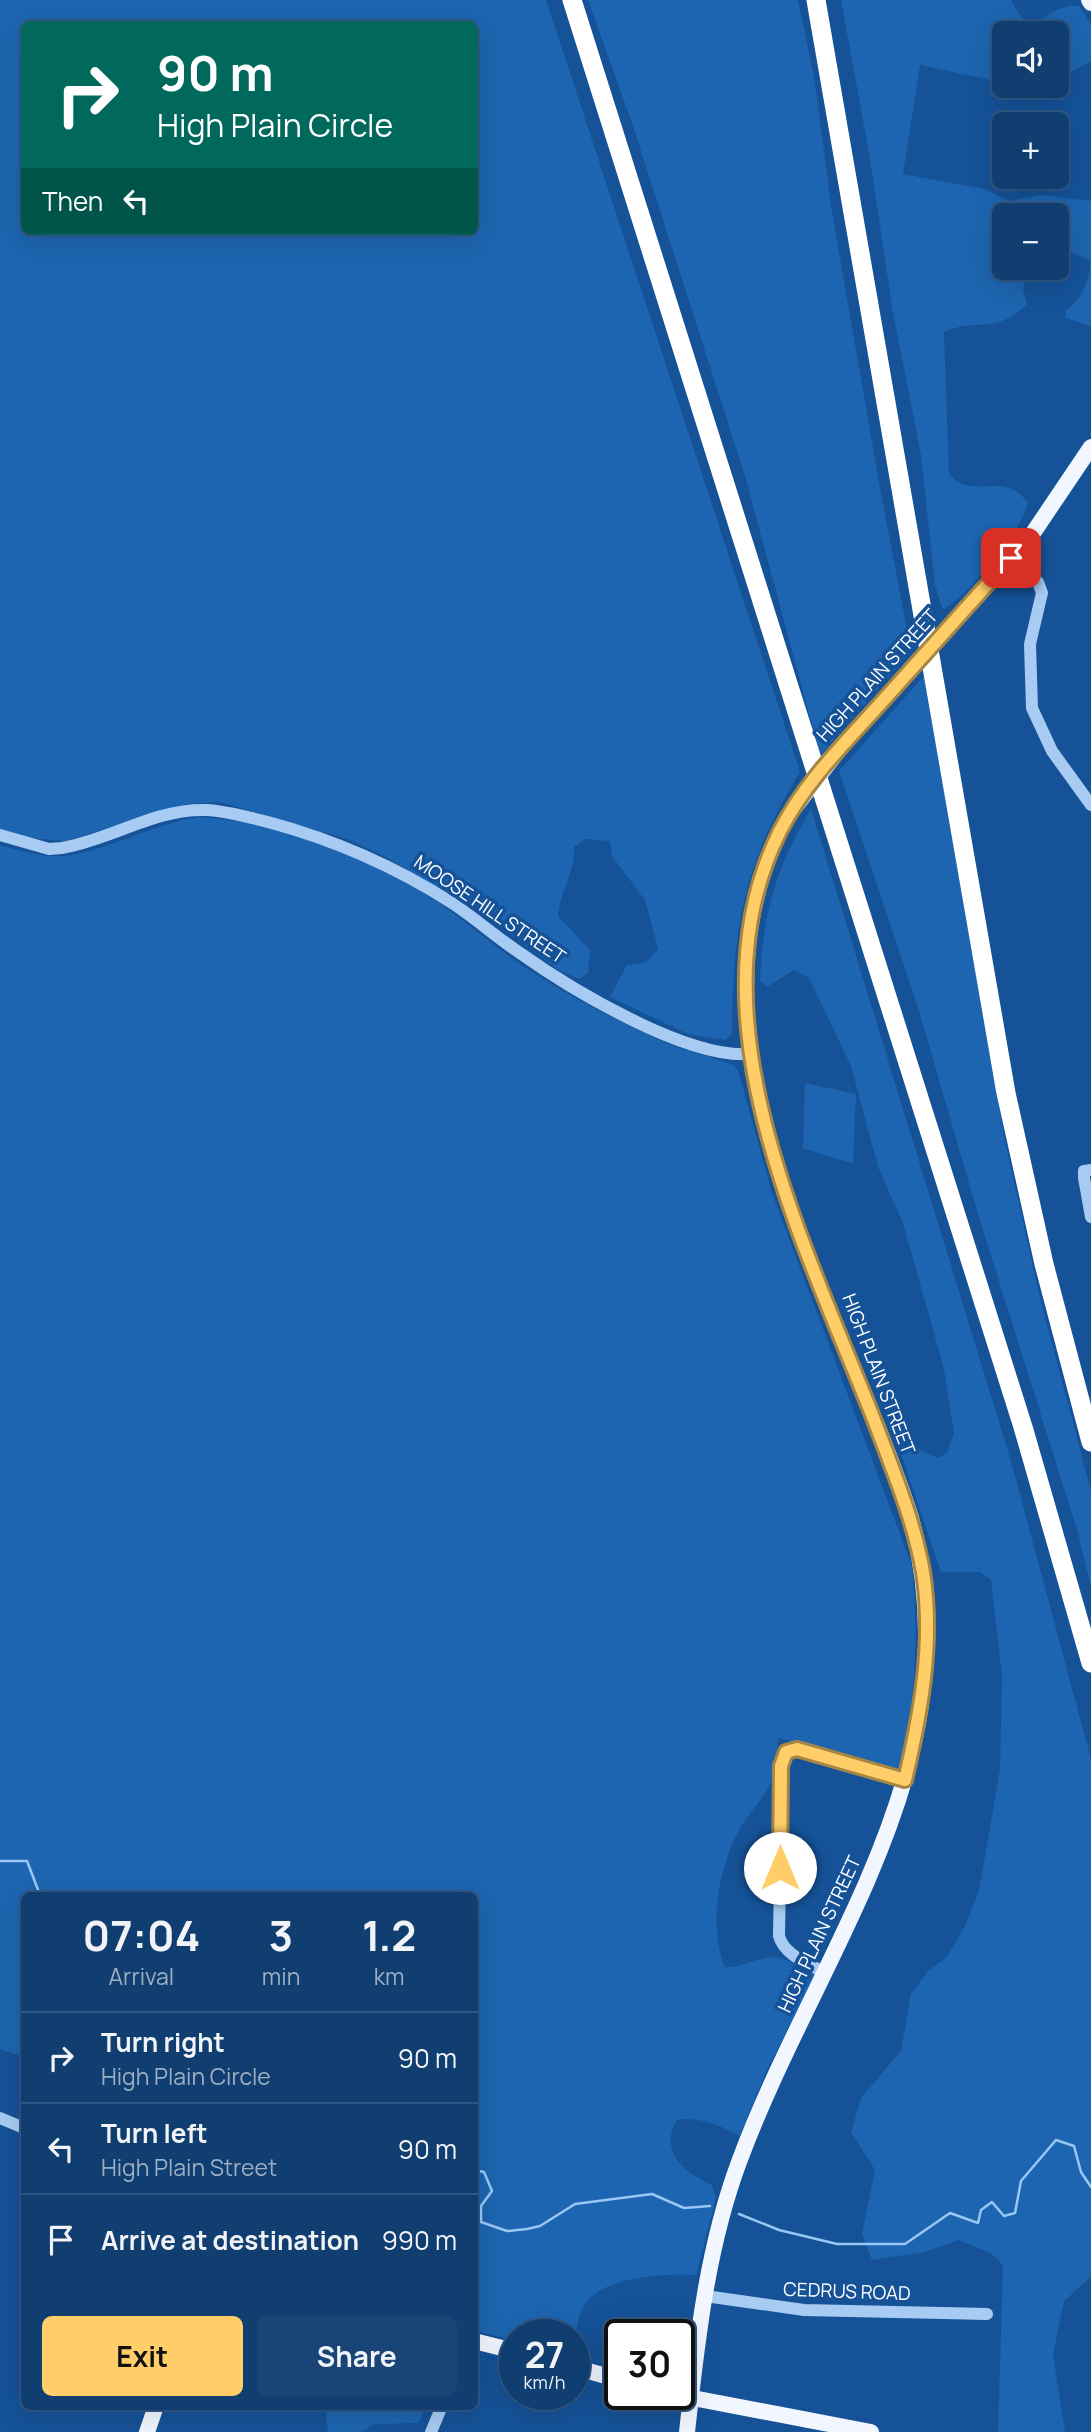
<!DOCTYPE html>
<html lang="en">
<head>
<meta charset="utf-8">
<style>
  :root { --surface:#103e71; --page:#194576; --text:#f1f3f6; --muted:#9caec3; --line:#305784; --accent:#ffce68 }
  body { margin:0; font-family:Manrope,sans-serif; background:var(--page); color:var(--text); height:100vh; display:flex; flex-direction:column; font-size:26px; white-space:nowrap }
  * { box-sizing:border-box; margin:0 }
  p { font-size:23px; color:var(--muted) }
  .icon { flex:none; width:38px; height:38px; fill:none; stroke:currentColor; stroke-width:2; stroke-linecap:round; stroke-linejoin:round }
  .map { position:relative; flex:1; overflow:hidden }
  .sheet { position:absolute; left:21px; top:1892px; width:457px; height:518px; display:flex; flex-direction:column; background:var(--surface); border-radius:10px; box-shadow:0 7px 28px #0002,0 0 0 2px var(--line) }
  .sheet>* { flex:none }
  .top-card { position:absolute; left:21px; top:21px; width:457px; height:214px; border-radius:10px; box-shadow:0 7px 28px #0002,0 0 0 2px var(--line); background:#00695c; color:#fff; overflow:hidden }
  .tools { position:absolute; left:992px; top:21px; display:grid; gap:14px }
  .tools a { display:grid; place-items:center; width:77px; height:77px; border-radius:10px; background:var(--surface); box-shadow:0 7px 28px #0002,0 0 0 2px var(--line); font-size:35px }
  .speed { position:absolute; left:499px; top:2319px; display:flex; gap:14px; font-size:35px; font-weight:700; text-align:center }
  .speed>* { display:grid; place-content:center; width:91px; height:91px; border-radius:50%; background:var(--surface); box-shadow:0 7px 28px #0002,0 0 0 2px var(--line); line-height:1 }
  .speed small { font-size:18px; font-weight:400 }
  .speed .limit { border:4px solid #111; border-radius:10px; background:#fff; color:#111 }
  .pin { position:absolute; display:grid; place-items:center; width:60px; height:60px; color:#fff; margin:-30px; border-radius:14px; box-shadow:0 4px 10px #0006 }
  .me { position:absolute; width:77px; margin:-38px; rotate:0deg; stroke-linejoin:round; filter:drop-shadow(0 0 5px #0008) }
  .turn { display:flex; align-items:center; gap:24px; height:147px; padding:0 21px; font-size:32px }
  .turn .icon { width:91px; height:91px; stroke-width:2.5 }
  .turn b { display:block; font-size:49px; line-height:60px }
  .then { display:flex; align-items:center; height:66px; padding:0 21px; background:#0003; gap:14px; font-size:26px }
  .eta { display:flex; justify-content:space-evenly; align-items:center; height:119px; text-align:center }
  .eta b { font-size:42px; font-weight:700; line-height:49px }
  .action { display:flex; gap:14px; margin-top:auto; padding:14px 21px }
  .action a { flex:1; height:80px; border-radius:10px; background:var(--accent); color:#111; font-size:28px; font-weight:700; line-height:80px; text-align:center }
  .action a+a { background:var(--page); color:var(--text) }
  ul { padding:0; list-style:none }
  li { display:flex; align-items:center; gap:21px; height:91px; padding:0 21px; border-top:2px solid var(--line) }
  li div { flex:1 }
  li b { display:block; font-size:26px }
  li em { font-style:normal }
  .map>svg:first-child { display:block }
  .green { fill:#1d65b0; fill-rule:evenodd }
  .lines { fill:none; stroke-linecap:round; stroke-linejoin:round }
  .stream { stroke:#99c7f4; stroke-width:2.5 }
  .minor { stroke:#a7cbf2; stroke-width:12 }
  .major { stroke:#f2f7ff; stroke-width:16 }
  .highway { stroke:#fff; stroke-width:19 }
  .major-bridge { stroke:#f2f7ff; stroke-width:16 }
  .route-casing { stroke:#a68644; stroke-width:18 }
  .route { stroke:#ffce68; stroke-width:12 }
  .labels { text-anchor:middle; stroke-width:7; stroke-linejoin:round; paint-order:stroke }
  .street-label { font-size:19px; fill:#fff; stroke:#155297 }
</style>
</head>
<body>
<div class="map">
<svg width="1091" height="2432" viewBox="0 0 1091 2432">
  <rect width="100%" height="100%" fill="#155297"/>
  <path class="green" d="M0,0H546L800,772C743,865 733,926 732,1034L725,1040L688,1034L610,997L627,965L646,962L658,949L645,900L612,856L610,841L585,839L574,847C576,870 560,892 558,916L590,950L588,973L580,979L560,971L479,911L384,856L347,839L220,802L187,804L66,841L29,838L0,830ZM24,24H474V231H24Z
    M588,0H798L814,76L832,212L880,488L911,651L820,755L745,476L632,123Z
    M841,0H1011C1035,48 1043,2 1079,6L1091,24V61L1068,74L1065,87L1067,96L1017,86H1057V33H1004V83L920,65L903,174L985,189L1009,201L1041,195L1091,201V326L1066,318L1065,311C1082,300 1090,280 1090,260L1057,246V215H1004V268H1029L1023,289L1027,304C995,336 977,317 944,332L949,473C965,497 993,479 1014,490C1019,493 1024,498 1028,502C1020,535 971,592 943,610L935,585L921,455L893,313L869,153Z
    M924,676L1005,1141L1040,1298L1091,1491V1587L1078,1533L977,1211L919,1011L839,771Z
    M811,809L1011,1461L1091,1759V2277L1064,2301L1053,2354L1065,2432H998L1003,2265L992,2254L959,2240L924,2252L872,2260L862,2234L875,2170L851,2132L861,2098L901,2051L911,1994L928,1971L946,1958L965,1926L979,1891L1000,1769L1002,1676L991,1580L980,1572H941L890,1421L922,1451L938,1458L947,1453L954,1433L944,1369L903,1223L878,1167L851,1066L809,978L794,970L767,987L760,980C763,913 776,867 811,809Z
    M200,817C281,823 366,854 433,899C470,923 502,954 540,977C579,1001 621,1023 662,1041C685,1051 710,1056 733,1065L738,1070L772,1193L912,1566C919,1644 916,1692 900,1769L779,1738C776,1751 777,1767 772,1780C766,1796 748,1814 739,1830C719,1867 708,1927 725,1967C743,1968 761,1954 779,1958C790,1960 804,1970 815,1975L765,2074L740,2136C721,2126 698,2116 677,2120C658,2153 685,2172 712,2185L716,2198L696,2275C664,2274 602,2275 583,2307C578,2315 577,2329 574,2339V2334H514V2341L474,2330V1895H24V2057L0,2049V845C17,850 35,855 53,856C92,859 154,822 200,817Z
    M805,1083L856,1094L853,1164L803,1148Z
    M325,2406H422L425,2408L419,2423L374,2424L362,2432H328Z"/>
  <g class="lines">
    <path class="stream" d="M0,1861H27L40,1895
      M474,2170L484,2172L492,2191L481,2206V2222L507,2231L527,2229L540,2226L575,2204L652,2194L684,2208L710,2206
      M739,2214L779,2230L837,2244H905L950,2213L978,2223L981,2210L992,2202L1004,2216L1015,2213L1021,2181L1056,2140L1074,2146L1081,2172L1091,2187"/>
    <path class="minor" d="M1011,559L1038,582L1042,593L1030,644L1032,708L1052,751L1091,805
      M0,835L49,849L62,848C110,840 157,808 206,810C227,811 247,817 268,822C335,840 393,865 452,903C475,918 496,937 520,953C572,990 687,1059 750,1054
      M1091,1170L1084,1171V1178L1091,1217
      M825,1973C809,1964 784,1955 779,1936L782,1756L788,1750L797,1749L905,1780
      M0,2118L24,2128
      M705,2296L804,2310L987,2314
      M431,2432L442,2406"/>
    <path class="major" d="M1089,0L1091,3
      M961,613L1031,536L1091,447
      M845,742L898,684
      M474,2341L514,2351
      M574,2367L620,2380
      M672,2394L871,2432
      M147,2432L156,2406
      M687,2432C697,2341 707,2248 739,2162C820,1944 975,1767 911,1518C842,1304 666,1037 788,816"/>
    <path class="highway" d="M572,0L1023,1427L1091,1663
      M816,0L1006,1093L1044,1264L1091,1442"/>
    <path class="major-bridge" d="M898,684L961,613
      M788,816L845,742"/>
  </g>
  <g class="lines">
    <g class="route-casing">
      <path id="route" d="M780,1868L781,1766L786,1752L797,1749L905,1780C921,1712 934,1642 923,1572C914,1521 894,1473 876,1425C807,1248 686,1017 780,831C805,782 844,744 880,704C924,655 967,607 1011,558"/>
    </g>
    <use href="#route" class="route"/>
  </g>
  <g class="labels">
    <g class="street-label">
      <text transform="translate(877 675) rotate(-48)" y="7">HIGH PLAIN STREET</text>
      <text transform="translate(490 909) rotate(34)" y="7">MOOSE HILL STREET</text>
      <text transform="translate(879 1374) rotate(69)" y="7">HIGH PLAIN STREET</text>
      <text transform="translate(819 1934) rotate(-65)" y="7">HIGH PLAIN STREET</text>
      <text transform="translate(847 2291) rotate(2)" y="7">CEDRUS ROAD</text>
    </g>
  </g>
</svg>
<div class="tools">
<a><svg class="icon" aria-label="sound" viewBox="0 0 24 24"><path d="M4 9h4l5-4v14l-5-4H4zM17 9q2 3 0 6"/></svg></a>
<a>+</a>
<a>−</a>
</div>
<div class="speed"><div>27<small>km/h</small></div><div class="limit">30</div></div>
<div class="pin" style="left:1011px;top:558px;background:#d93025"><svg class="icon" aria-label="arrive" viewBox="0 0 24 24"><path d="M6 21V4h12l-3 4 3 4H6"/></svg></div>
<svg class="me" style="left:780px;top:1868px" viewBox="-20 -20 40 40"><circle r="19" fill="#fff"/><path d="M0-13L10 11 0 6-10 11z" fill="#ffce68"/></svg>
<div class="top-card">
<div class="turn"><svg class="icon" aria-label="right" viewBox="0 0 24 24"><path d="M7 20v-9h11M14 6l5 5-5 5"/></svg><div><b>90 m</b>High Plain Circle</div></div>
<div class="then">Then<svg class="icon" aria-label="left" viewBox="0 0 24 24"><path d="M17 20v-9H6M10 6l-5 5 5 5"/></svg></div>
</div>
<section class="sheet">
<div class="eta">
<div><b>07:04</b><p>Arrival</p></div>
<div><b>3</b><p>min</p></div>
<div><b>1.2</b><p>km</p></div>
</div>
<ul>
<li><svg class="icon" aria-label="right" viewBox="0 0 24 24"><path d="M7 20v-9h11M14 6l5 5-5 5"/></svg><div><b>Turn right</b><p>High Plain Circle</p></div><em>90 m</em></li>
<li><svg class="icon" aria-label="left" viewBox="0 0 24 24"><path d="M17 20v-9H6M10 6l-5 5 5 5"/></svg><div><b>Turn left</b><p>High Plain Street</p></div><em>90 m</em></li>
<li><svg class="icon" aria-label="arrive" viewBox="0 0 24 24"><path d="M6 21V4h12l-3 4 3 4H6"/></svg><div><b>Arrive at destination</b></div><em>990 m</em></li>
</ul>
<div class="action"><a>Exit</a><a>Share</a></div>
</section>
</div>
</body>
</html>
